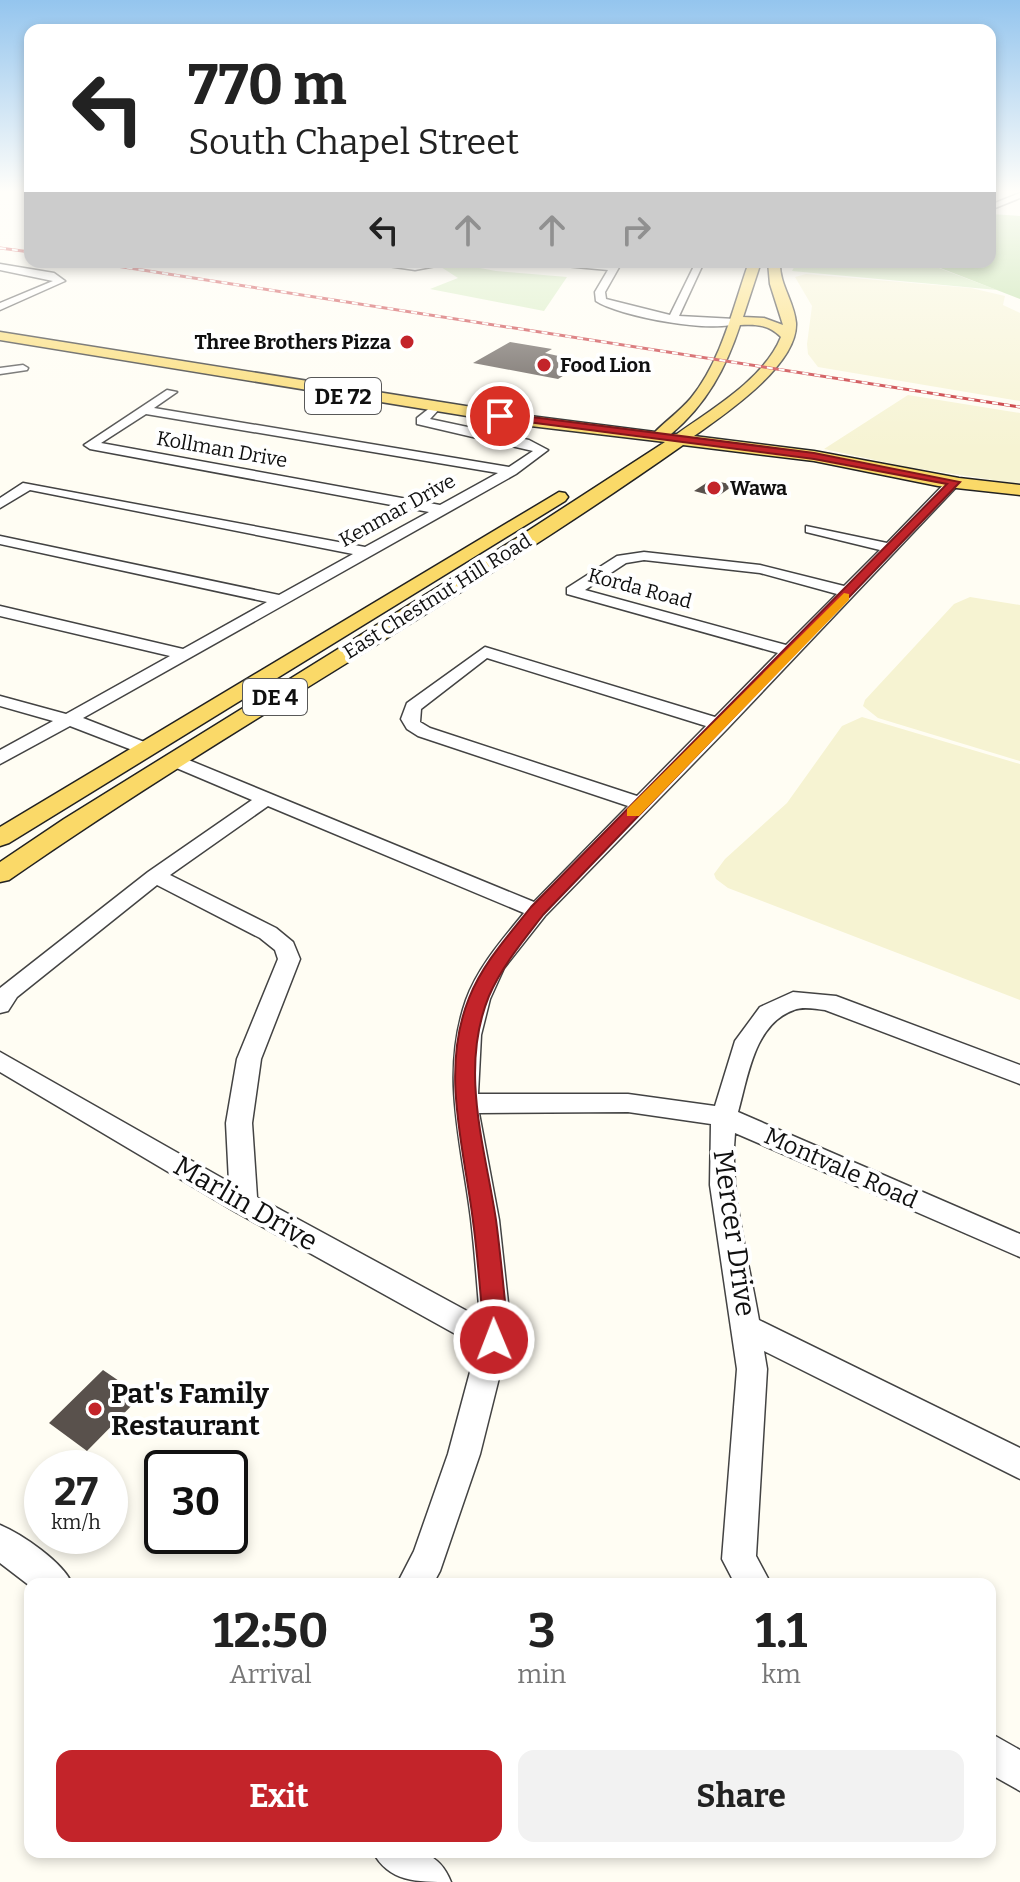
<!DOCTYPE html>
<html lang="en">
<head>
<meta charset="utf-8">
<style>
  :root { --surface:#fff; --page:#f2f2f2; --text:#222; --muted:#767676; --accent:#c3242a }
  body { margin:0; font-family:Bitter,serif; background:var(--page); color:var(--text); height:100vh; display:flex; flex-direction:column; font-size:30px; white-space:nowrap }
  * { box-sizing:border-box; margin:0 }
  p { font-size:26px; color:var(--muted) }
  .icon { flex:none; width:44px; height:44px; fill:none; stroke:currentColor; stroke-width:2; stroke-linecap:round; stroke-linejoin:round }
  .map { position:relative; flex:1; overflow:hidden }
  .sheet { position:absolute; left:24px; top:1578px; width:972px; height:280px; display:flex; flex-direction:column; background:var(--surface); border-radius:16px; box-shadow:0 4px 12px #0003 }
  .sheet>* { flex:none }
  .guide { position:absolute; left:24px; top:24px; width:972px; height:244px; border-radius:16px; box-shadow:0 4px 12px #0003; background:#fff; color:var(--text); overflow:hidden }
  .speed { position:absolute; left:24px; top:1450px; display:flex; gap:16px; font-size:40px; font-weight:700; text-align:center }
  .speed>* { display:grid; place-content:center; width:104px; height:104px; border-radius:50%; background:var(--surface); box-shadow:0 4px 12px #0003; line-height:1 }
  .speed small { font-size:20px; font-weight:400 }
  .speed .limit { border:4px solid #111; border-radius:12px; background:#fff; color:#111 }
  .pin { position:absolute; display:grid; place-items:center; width:68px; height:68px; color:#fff; margin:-34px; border:4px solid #fff; border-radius:50%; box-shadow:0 2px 8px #0007 }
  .me { position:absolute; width:88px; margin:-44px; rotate:359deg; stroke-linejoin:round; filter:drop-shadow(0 0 6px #0008) }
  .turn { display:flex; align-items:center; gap:28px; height:168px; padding:0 32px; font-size:36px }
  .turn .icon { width:104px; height:104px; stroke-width:2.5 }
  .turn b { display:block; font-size:56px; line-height:68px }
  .lanes { display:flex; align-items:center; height:76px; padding:0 32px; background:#0003; justify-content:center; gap:40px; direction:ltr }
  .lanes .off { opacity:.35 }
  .eta { display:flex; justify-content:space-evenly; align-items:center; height:136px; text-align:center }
  .eta b { font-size:48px; font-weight:700; line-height:56px }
  .cta { display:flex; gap:16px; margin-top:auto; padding:16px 32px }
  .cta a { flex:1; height:92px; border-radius:16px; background:var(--accent); color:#fff; font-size:32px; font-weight:700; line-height:92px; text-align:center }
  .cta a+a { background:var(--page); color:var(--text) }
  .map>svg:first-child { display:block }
  .farmland { fill:#f6f3d2 }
  .green { fill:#d3ebbb }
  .forest { fill:#b7dc9a }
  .building { fill:#59514c }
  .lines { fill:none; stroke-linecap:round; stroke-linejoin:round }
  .minor-casing { stroke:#434343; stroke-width:3 }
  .major-casing { stroke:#212121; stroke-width:3 }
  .minor { fill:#fff; fill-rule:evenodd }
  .major { fill:#fad968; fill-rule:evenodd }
  .rail-casing { stroke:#c3242a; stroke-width:3 }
  .rail { stroke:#fff; stroke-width:2; stroke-dasharray:6; stroke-linecap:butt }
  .route { fill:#c3242a; stroke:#7f171b; stroke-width:2 }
  .slow { fill:#f59e0b }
  .poi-dot { fill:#c3242a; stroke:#fff; stroke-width:3 }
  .labels { text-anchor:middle; stroke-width:8; stroke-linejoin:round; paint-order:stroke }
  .far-poi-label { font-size:20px; font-weight:bold; fill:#101010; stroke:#fff; text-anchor:start }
  .far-street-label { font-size:20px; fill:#101010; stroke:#fff }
  .shield { fill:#fff; stroke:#585858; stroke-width:2 }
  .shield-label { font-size:22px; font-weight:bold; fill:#101010 }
  .street-label { font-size:24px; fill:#101010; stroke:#fff }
  .near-street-label { font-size:28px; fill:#101010; stroke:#fff }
  .near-poi-label { font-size:28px; font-weight:bold; fill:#101010; stroke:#fff; text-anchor:start }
</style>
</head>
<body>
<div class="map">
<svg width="1020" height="1882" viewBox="0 0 1020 1882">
  <rect width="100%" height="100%" fill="#fffdf3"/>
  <path class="farmland" d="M806,274L971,288L1005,296L1003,305L1020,313V401L818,367L808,354L807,344L812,306L795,277Z
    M908,395L1020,413V484L907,467L824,449Z
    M970,597L1020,605V761L878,718L863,706L865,700L954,604Z
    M862,717L1020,764V1000L728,888L716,879L714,874L725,859L787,803L842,726Z"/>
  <path class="green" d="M797,262H923L997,290L792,271Z
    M458,264L496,271L567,277L544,311L430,289L458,278L441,267Z"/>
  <path class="forest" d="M990,214L1020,216V299L925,262H990Z"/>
  <path class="building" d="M510,342L552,349L545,353L585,362L558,379L473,363Z
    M711,480L734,485L717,497L694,491Z
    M103,1370L141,1396L87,1451L49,1423Z"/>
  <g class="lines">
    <g class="minor-casing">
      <path id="minor" d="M1020,193V198L990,210V205Z
        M361,262H457L415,270Z
        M522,262L612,265L614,262H622L605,292L606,299L670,315L696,262H704L679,316L735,319L740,322C717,335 618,316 596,301L595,292L608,270Z
        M0,264L54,273L65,281L0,310V303L53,281L0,270Z
        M23,365L28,368L27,370L0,374V368Z
        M167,390L177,392L154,408L509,467L533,451L417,424V418L436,403L442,406L430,419L529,440L548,450L516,474L83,718L152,745L155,749L152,753H140L70,726L0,764V750L53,721L0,706V696L66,714L170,656L0,616V606L183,649L267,602L0,544V536L279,595L353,554L30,490L0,508V498L23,483L365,547L429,512L90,449L84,445ZM146,414L498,473L440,505L101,443Z
        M949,479L961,482L727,729L545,916L504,968L490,999L481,1035L478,1094H628L715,1106L735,1041L760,1007L793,992L836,996L1020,1065V1084L825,1010C816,1009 803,1006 794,1010C754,1024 748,1077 738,1112L1020,1234V1257L735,1133C729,1194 749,1260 759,1320L1020,1448V1479L764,1351L767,1369L756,1556L771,1584H735L722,1559L737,1369L710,1185L711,1124L628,1112L479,1113L499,1220L511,1330L480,1454L440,1571L433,1584H397L414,1551L448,1454L477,1346L234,1211L0,1072V1052L229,1182L226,1123L237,1059L278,959L275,950L260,938L157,885L17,997L8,1011L0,1013V988L148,872L252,800L167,764L165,760L174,754L534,902L628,806L418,736L407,729L401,719L407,703L485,647L715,717L778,653L567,594V588L617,556L644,552L760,565L844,586L880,550L806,532V526L887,543ZM644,560L760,573L837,594L786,645L585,590L626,563ZM487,658L706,726L637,796L430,728L420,722L421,709ZM268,806L524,913C502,940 478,967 466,1000C440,1075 462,1145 471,1219C475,1252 477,1285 480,1318L257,1197L252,1123L261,1059L300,959L293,942L276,928L170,875Z
        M0,1525C22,1534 64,1563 72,1584L30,1586L0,1563Z
        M990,1733L1020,1750V1791L990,1774Z
        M373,1852C408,1852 436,1844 451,1882C416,1882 389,1882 373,1852Z"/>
    </g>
    <g class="major-casing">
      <path id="major" d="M749,262H761L743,317L764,318L783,325L770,284L768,262H780C779,284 794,301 796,323C798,365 725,414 694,436L814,451L959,478L1020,485V495L938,486L814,461L683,445C465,599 229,727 9,880L0,882V862L64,819L517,538L665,442L522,425L0,340V332L522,415L655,432C667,420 680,411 691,398C722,360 733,307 749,262ZM740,325C757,324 769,325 781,337C764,379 712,409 677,434H671C706,405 726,368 740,325Z
        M559,492L565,493L568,497L565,501L9,843L0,846V827Z"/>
    </g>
    <use href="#minor" class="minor"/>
    <use href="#major" class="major"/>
    <g class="rail-casing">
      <path id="rail" d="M0,248L30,252
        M91,262L1020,407"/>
    </g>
    <use href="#rail" class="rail"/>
  </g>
  <linearGradient id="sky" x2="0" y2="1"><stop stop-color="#94c5ee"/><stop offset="0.42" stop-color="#fffefa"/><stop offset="1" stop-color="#fffefa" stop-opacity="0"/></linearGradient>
  <rect width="1020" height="455" fill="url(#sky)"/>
  <path class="route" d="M500,413L814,453L960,482L543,915C523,941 502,966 489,996C459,1069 485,1147 496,1220C501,1257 504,1294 508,1330L502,1348L494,1351L485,1348L481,1340L484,1330C480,1294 478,1257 473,1221C464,1147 440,1070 469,998C483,963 508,936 531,907L947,484L814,459L496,418Z"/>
  <path class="slow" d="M844,593L849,594V600L639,816H627V809Z"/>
  <g class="poi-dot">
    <circle cx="407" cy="342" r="8"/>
    <circle cx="544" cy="365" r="8"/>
    <circle cx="714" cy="488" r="8"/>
    <circle cx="95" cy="1409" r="8"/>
  </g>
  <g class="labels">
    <g class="far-poi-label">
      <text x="391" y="349" text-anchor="end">Three Brothers Pizza</text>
      <text x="560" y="372">Food Lion</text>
      <text x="730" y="495">Wawa</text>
    </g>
    <g class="far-street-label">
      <text transform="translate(222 449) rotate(10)" y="7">Kollman Drive</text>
      <text transform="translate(397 510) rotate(-29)" y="7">Kenmar Drive</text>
      <text transform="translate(640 588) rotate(15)" y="7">Korda Road</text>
      <text transform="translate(437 596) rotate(-32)" y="7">East Chestnut Hill Road</text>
    </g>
    <g class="shield">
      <rect x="305" y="378" width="76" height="36" rx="6"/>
      <rect x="243" y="679" width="64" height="36" rx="6"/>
    </g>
    <g class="shield-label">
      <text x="343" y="404">DE 72</text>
      <text x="275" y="705">DE 4</text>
    </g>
    <g class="street-label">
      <text transform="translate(841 1168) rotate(24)" y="8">Montvale Road</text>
    </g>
    <g class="near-street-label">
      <text transform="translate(246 1203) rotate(30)" y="10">Marlin Drive</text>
      <text transform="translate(735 1233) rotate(82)" y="10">Mercer Drive</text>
    </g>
    <g class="near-poi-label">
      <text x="111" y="1403">Pat's Family<tspan x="111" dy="32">Restaurant</tspan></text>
    </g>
  </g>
</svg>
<div class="speed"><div>27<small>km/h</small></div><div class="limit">30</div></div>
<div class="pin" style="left:500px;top:416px;background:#d93025"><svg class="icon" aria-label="arrive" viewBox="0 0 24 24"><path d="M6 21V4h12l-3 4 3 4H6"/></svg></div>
<svg class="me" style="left:494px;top:1340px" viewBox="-20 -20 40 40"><circle r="17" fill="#c3242a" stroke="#fff" stroke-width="3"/><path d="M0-11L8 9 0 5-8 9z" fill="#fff"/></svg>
<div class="guide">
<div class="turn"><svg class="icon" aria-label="left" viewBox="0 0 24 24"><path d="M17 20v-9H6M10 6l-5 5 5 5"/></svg><div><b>770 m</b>South Chapel Street</div></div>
<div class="lanes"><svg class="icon" aria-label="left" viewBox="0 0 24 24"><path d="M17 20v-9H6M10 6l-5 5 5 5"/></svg><svg class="icon off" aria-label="ahead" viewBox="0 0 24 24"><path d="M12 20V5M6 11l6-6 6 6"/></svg><svg class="icon off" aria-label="ahead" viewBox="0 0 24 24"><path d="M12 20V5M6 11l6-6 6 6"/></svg><svg class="icon off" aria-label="right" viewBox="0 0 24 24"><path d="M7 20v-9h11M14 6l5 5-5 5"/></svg></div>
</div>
<section class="sheet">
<div class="eta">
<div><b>12:50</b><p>Arrival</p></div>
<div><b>3</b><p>min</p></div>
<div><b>1.1</b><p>km</p></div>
</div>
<div class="cta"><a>Exit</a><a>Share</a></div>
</section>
</div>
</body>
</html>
